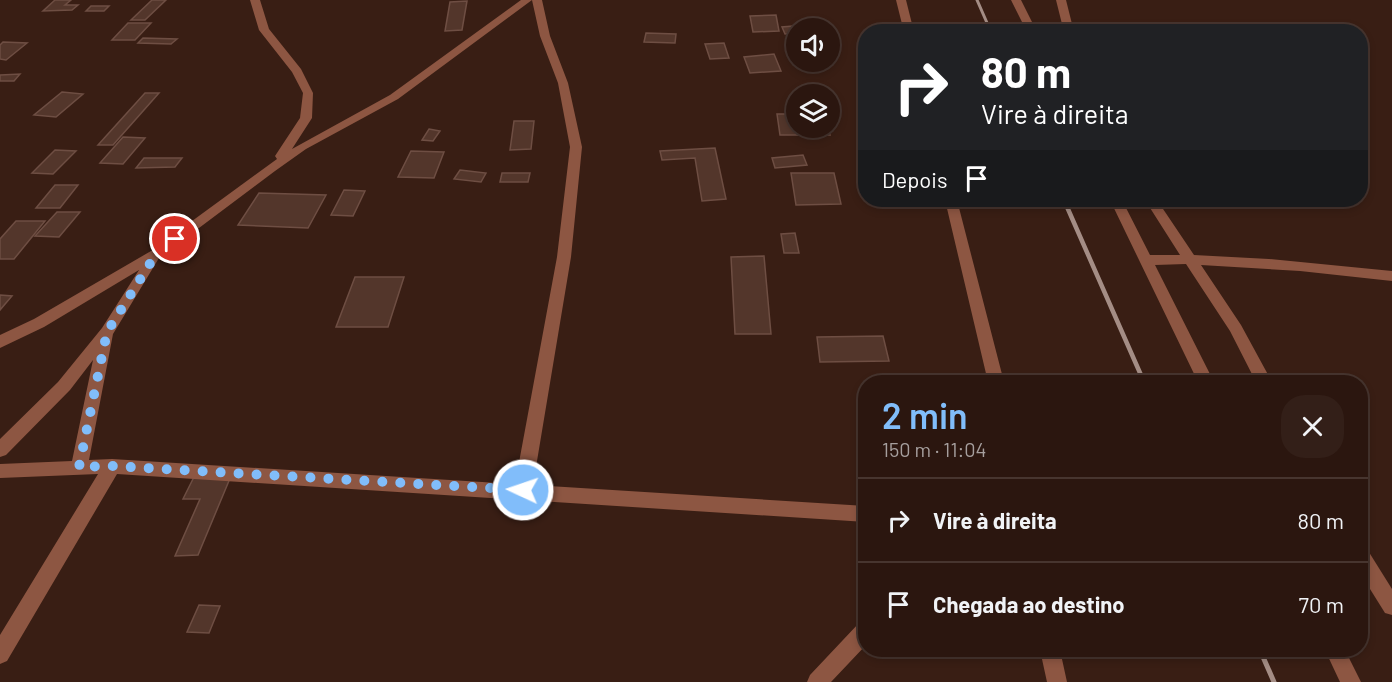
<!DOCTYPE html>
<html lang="pt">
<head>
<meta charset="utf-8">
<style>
  :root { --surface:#2b160f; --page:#331f18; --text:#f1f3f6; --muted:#a69f9e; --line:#47352f; --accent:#81bdfa }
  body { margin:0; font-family:Barlow,sans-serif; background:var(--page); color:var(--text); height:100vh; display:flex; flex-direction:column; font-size:22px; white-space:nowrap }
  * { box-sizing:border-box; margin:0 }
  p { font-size:20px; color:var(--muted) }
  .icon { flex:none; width:33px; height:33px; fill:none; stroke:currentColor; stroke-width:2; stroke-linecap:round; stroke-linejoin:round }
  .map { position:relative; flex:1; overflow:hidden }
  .sheet { position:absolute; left:858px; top:375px; width:510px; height:282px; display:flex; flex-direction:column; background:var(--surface); border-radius:24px; box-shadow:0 3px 9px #0003,0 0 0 2px var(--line) }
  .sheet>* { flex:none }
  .top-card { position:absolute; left:858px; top:24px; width:510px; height:183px; border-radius:24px; box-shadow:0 3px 9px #0003,0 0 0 2px var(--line); background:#202124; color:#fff; overflow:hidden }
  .fabs { position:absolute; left:786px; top:18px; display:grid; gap:12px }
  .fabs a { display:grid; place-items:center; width:54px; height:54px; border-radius:50%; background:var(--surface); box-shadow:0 3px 9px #0003,0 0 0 2px var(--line); font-size:30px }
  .pin { position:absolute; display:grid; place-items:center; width:51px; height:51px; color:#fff; margin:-26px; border:3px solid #fff; border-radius:50%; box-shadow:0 2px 6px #0007 }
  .me { position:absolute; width:66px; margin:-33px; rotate:273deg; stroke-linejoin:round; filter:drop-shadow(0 0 4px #0008) }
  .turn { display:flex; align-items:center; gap:21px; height:126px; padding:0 24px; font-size:27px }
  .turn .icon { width:78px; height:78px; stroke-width:2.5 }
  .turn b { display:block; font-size:42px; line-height:51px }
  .then { display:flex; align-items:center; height:57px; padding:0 24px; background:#0003; gap:12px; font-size:22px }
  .round { display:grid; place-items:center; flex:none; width:63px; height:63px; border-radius:24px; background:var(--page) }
  .head { display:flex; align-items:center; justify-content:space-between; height:102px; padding:0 24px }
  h1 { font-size:36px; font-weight:600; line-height:45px; color:var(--accent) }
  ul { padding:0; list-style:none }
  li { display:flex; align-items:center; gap:18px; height:84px; padding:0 24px; border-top:2px solid var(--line) }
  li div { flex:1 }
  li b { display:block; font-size:22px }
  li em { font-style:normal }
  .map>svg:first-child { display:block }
  .building { fill:#53362b; stroke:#6e4e43; stroke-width:1.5 }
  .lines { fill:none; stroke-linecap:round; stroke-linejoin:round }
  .minor { fill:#8d5642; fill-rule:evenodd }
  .rail-far2 { stroke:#a48d85; stroke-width:3 }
  .rail-far1 { stroke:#a48d85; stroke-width:4.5 }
  .rail { stroke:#a48d85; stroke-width:5 }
  .route { stroke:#81bdfa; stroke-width:10; stroke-dasharray:0 18 }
</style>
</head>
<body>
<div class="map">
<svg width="1392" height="682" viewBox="0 0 1392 682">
  <rect width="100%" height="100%" fill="#391e14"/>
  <path class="building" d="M55,0H71L65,5H78L72,10L43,11Z
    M152,0H166L145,20H131Z
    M467,1L462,30L445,31L450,2Z
    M91,6H109L104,11H86Z
    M776,15L779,31L753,32L750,16Z
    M128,23H151L135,40H112Z
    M805,25L806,28H796V33L785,34L782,27Z
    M646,33L676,34L675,43L644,42Z
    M143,38L177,39L171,44L138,43Z
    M3,42L27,43L6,60L0,59V45Z
    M724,43L729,58L710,59L705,44Z
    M774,54L781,71L750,73L744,57Z
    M20,74L14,81H0V75Z
    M62,92L83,94L56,117L34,115Z
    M145,93H159L113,145H98Z
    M796,107V128H828L830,135H780L777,114H793L792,108Z
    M514,121H534L531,149L510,150Z
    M429,129L440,131L433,141L422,140Z
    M123,137L145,138L123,164L100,163Z
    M715,148L726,199L702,201L695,158L662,160L660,151Z
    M55,150L76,151L53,174L32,173Z
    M411,151L444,152L434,178L398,177Z
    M803,155L807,165L775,168L772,158Z
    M144,158H182L175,167L136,168Z
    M460,170L486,173L481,182L454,179Z
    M502,173H530L528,182H500Z
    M791,173H834L841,204L796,205Z
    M55,185H78L60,208H36Z
    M344,190L365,191L353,216L331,215Z
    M259,193L326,195L308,228L238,225Z
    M57,212H80L59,237L35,236Z
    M16,221H45L14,259H0V239Z
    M795,233L799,253H784L781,234Z
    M764,256L771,334H735L731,257Z
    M355,277H404L388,327H336Z
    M0,295L12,296L0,310Z
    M883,336L889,361L820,362L817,337Z
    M231,476L198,555L175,556L200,499H183L194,477Z
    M199,605L220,606L209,633L187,632Z"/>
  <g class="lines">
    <path class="minor" d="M250,0H260L269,29L301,69L313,93L312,118L292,149L390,95L521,0H532L398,99L306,149L275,171L159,258L113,334L89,460L112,459L515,484L557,257L570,147L558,83L540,36L532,0H542L550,36L568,83L582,147L571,257L533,485L866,506V522L117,474L7,661L0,664V635L98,474L0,478V464L72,461L93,360L70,390L6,455L0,457V439L58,382L102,328L139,270L44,327L0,348V335L34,319L151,251L277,159L275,156L300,118L303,93L292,72L259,30Z
      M896,0H906L914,32H904Z
      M1011,0H1021L1037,32H1027Z
      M1056,0H1066L1074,32H1064Z
      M945,200H957L1004,382H988Z
      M1110,200H1122L1150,255H1180L1145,200H1157L1194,255L1269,259L1392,271V281L1300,271L1201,265L1241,325L1272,382H1256L1230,331L1186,264L1155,265L1214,382H1198Z
      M1360,547L1367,549L1392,589V615L1385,613L1360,573Z
      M866,620V645L831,682H807L810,675L859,623Z
      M1040,650H1060L1067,682H1047Z
      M1325,650H1345L1361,682H1340Z"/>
    <path class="rail-far2" d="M977,0L991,32"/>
    <path class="rail-far1" d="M1064,200L1144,382"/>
    <path class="rail" d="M1260,650L1274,682"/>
  </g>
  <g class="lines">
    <path class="route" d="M175,239L156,254L107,332L79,467L112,466L523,490"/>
  </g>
</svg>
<div class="fabs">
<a><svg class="icon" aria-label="sound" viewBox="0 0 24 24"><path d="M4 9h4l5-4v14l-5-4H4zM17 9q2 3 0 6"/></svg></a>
<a><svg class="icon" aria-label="layers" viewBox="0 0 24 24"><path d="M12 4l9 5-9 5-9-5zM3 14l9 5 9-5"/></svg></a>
</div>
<div class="pin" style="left:175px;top:239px;background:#d93025"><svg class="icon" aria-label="arrive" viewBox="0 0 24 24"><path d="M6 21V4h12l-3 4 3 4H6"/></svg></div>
<svg class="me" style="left:523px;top:490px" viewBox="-20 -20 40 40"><circle r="17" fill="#81bdfa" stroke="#fff" stroke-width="3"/><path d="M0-11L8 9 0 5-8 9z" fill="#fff"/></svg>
<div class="top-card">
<div class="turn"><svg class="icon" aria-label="right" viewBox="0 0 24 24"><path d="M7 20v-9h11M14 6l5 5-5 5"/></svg><div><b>80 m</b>Vire à direita</div></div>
<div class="then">Depois<svg class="icon" aria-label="arrive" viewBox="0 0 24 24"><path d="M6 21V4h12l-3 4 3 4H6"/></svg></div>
</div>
<section class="sheet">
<div class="head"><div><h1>2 min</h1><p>150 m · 11:04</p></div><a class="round"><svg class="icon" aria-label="close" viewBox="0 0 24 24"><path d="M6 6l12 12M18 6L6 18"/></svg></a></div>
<ul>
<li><svg class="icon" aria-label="right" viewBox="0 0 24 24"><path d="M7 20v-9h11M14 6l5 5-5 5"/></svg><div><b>Vire à direita</b></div><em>80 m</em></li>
<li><svg class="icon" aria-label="arrive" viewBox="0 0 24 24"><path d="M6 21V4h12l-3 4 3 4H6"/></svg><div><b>Chegada ao destino</b></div><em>70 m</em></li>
</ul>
</section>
</div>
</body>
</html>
